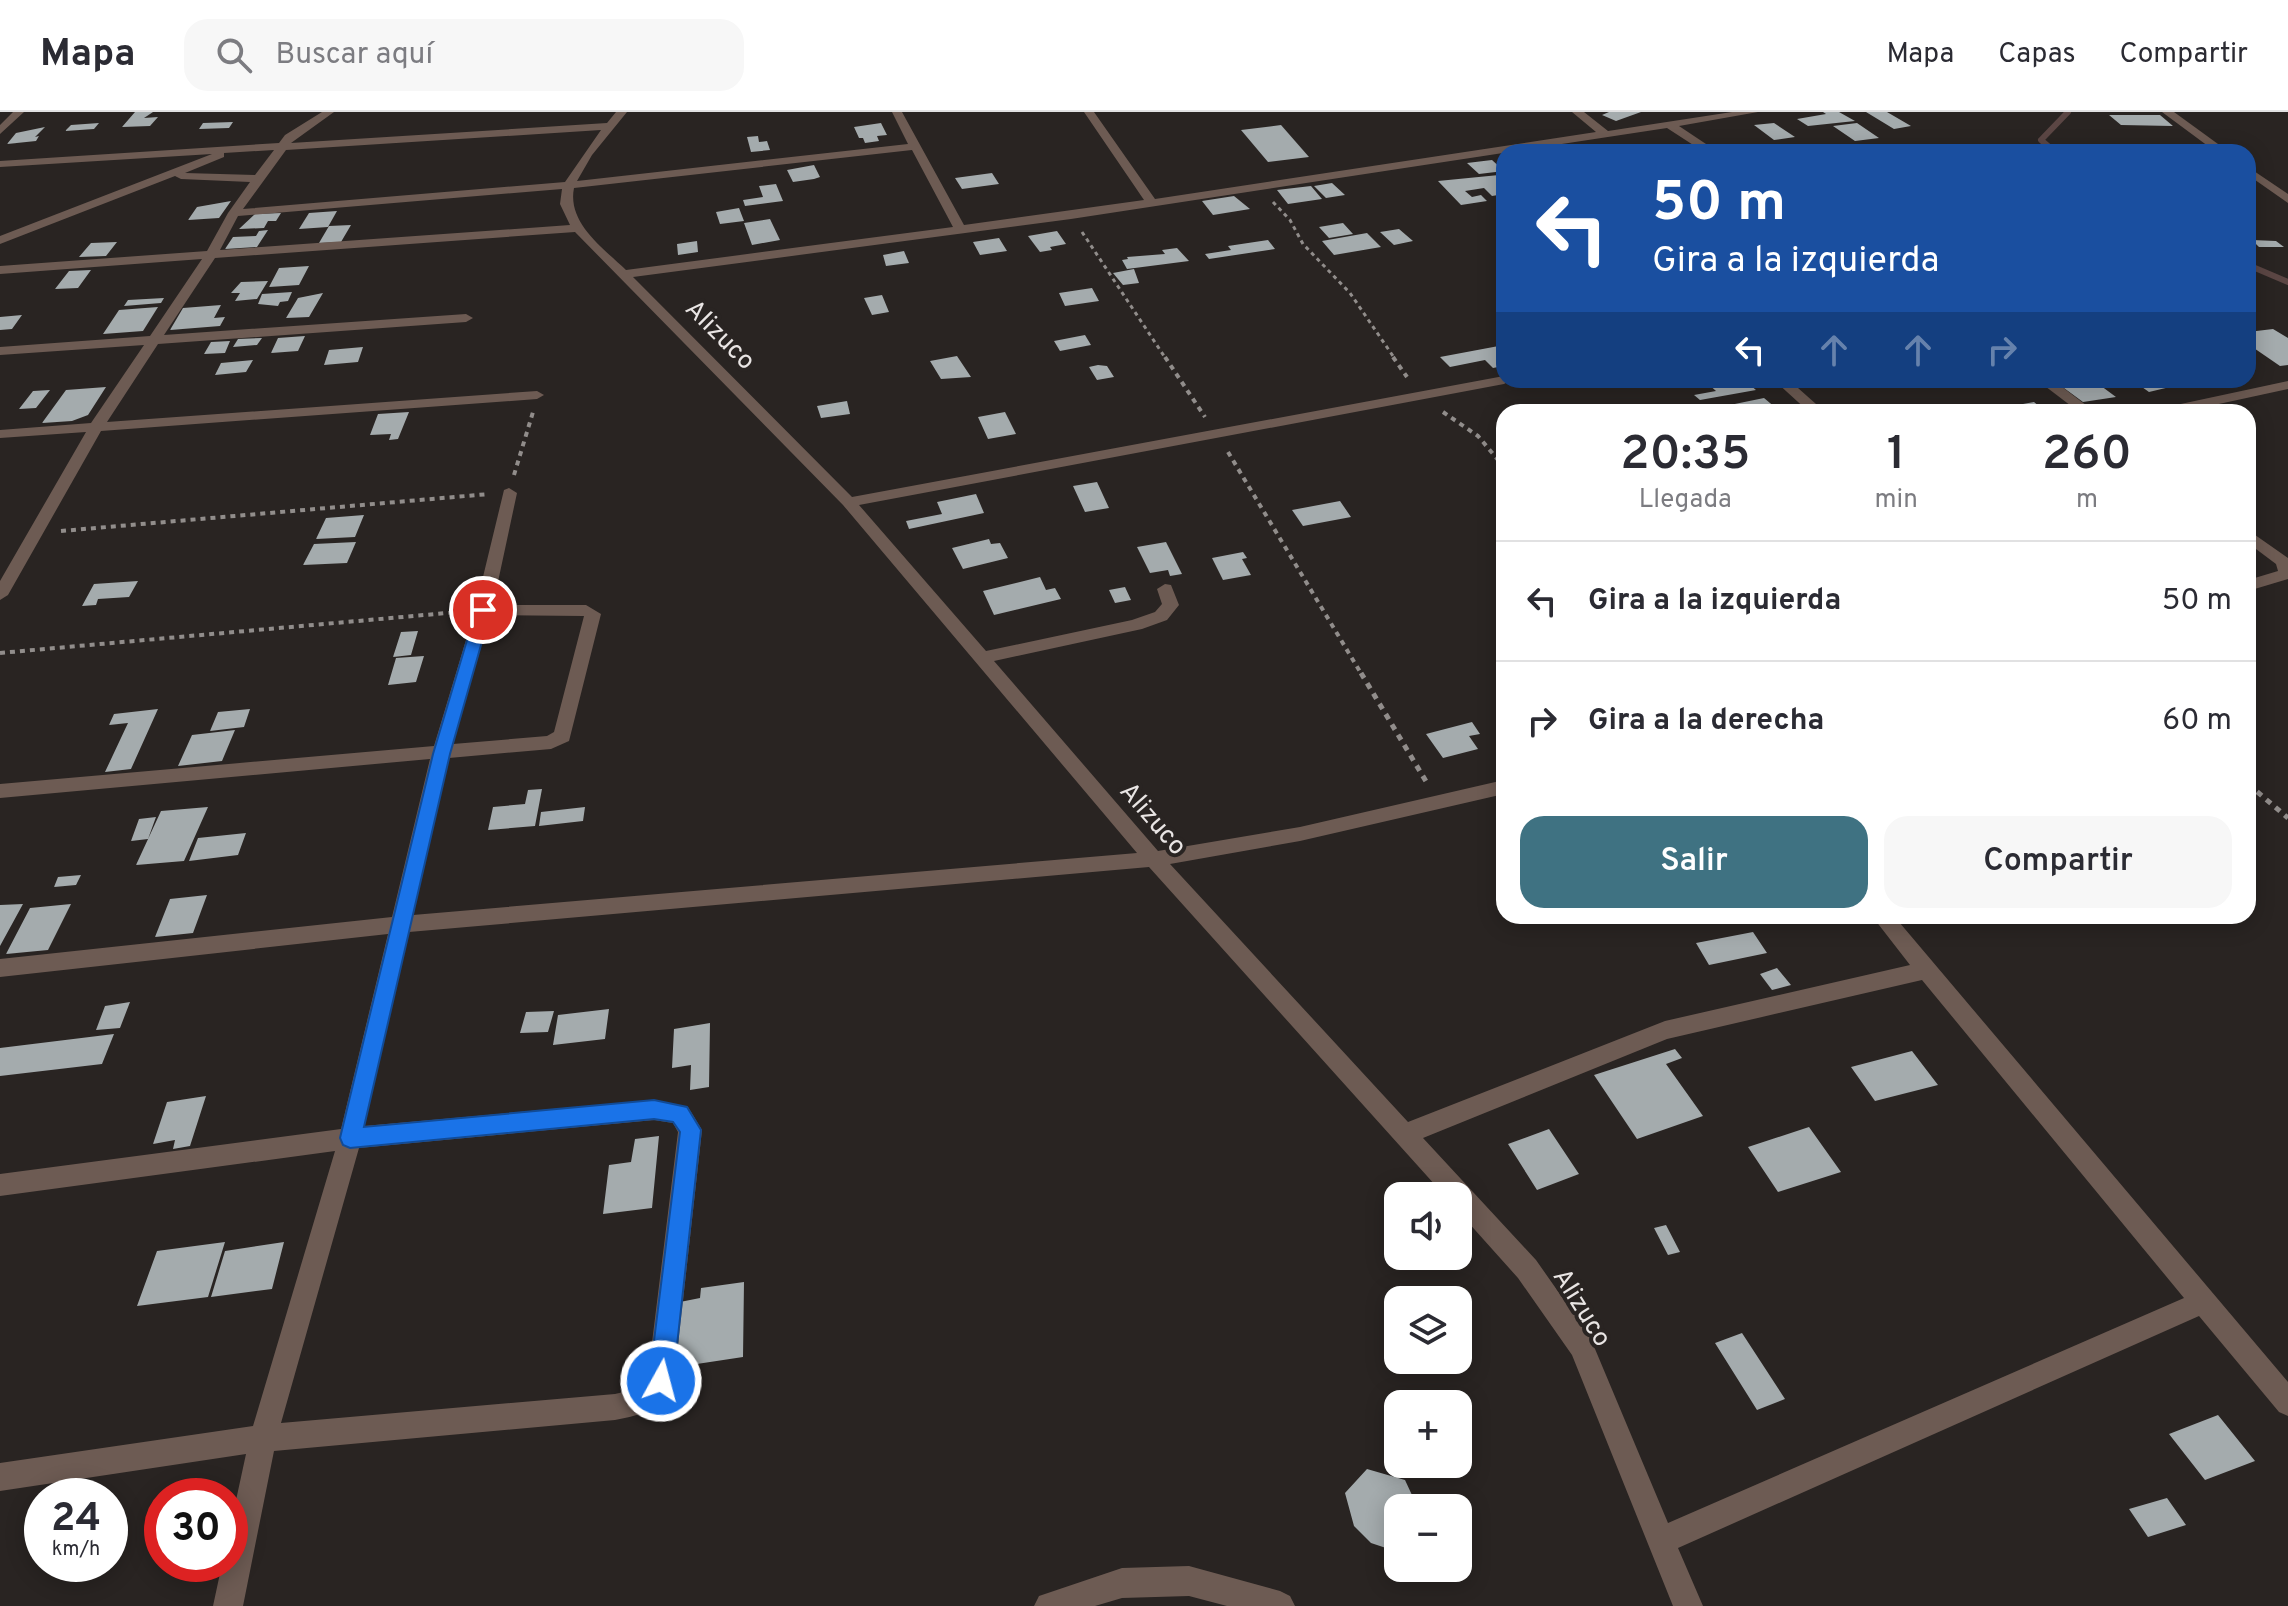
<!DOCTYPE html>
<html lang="es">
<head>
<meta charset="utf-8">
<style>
  :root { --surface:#fff; --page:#f7f7f7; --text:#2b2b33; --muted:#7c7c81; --line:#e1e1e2; --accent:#3f7282 }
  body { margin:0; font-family:Overpass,sans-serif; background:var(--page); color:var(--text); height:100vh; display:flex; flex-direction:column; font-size:30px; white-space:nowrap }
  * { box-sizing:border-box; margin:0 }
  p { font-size:26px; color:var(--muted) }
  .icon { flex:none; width:44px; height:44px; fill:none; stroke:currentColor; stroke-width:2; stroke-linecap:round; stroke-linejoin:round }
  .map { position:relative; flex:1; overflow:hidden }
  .side { position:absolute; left:1496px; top:292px; width:760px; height:520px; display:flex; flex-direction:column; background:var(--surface); border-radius:24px; box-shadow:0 4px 20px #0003 }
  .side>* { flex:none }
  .top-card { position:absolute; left:1496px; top:32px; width:760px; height:244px; border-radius:24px; box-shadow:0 4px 20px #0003; background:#1a4fa0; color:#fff; overflow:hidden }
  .controls { position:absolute; left:1384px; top:1070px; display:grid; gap:16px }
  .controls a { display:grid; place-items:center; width:88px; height:88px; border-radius:16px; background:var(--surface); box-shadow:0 4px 20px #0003; font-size:40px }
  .speed { position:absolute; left:24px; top:1366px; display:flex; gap:16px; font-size:40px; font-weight:700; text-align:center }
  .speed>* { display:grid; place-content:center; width:104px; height:104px; border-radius:50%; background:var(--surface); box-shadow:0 4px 20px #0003; line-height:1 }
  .speed small { font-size:20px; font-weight:400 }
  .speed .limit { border:12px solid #d22; background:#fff; color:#111 }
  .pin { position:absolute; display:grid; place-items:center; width:68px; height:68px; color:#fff; margin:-34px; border:4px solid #fff; border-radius:50%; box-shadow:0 2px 8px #0007 }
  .me { position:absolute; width:88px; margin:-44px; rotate:7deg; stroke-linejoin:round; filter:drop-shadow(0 0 6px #0008) }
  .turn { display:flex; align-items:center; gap:28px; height:168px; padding:0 24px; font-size:36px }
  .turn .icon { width:104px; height:104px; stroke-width:2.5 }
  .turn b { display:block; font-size:56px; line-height:68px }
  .lanes { display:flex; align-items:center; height:76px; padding:0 24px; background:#0003; justify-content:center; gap:40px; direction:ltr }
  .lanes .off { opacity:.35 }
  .eta { display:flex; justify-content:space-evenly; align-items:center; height:136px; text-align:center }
  .eta b { font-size:48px; font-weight:600; line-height:56px }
  .primary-button { display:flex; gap:16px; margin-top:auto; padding:16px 24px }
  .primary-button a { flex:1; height:92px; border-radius:24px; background:var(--accent); color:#fff; font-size:32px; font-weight:600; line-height:92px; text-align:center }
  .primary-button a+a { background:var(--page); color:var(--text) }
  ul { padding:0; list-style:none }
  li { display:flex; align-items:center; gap:24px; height:120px; padding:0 24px; border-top:2px solid var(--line) }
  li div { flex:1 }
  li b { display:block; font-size:30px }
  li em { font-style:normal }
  header { display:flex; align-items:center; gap:48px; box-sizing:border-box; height:112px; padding:0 40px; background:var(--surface); border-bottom:2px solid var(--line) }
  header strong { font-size:38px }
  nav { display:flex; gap:44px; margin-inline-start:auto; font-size:28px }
  .search { width:560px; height:72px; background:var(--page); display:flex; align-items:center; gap:20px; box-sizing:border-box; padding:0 28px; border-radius:24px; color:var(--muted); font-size:30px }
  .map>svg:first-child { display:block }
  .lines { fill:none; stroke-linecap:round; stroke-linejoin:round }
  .stream { stroke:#5b4644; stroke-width:6 }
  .building { fill:#a4abad }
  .path-far2 { stroke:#918d8b; stroke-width:3; stroke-dasharray:4 4; stroke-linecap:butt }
  .path-far1 { stroke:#918d8b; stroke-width:4; stroke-dasharray:5 5; stroke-linecap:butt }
  .path { stroke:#918d8b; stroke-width:5; stroke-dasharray:6 6; stroke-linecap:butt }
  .minor { fill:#6d5b53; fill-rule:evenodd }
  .route { fill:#1a73e8; stroke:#114b97; stroke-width:2 }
  .labels { text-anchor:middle; stroke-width:8; stroke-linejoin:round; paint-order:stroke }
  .street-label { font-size:26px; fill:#e9e5e4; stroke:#292422 }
</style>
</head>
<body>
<header>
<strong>Mapa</strong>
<div class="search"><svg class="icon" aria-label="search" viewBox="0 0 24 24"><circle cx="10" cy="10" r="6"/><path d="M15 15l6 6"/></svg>Buscar aquí</div>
<nav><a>Mapa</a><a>Capas</a><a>Compartir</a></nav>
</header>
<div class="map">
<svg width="2288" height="1494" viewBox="0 0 2288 1494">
  <rect width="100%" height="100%" fill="#292422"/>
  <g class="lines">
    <path class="stream" d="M2055,40L2041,28L2068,0
      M2248,153L2288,170"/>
  </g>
  <path class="building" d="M135,0H153L144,6L158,5L150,14L122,15Z
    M1609,0H1641L1616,9L1602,3Z
    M1823,0H1839L1855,9L1808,14L1797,7L1826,2Z
    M1866,0H1887L1911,14L1894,17Z
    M2109,3H2160L2173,14L2121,13Z
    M233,10L229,16L199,17L203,11Z
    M99,11L94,17L65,19L71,13Z
    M881,11L887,23L877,24L879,29L865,31L863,26H859L854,15Z
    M1774,11L1795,25L1774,28L1754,13Z
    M1857,11L1879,26L1855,29L1833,14Z
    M1281,13L1309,45L1268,50L1241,18Z
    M45,15L35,25L39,24L36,29L7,32L16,21Z
    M758,24L759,30L767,29L770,38L751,40L747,25Z
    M1492,48L1504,59L1479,62L1467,51Z
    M814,53L820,65L814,67L793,70L787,58Z
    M992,61L999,72L962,77L955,66Z
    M1499,63L1504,66V82L1492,84L1484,76L1465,79L1472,85L1481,83L1487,89L1461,93L1438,69Z
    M1332,71L1345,83L1326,86L1314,74Z
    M776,72L783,89L745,94L743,88L763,85L759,74Z
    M1311,74L1322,87L1288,92L1277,78Z
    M1234,84L1250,97L1213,103L1202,89Z
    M231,89L219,106L188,108L197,95Z
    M739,96L744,109L720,112L716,100Z
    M337,99L328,115L299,117L309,101Z
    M281,101L276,109H268L264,116L239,117L255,102Z
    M770,107L780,128L752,133L744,111Z
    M1343,111L1353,122L1329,126L1319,115Z
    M351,113L341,130L319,131L329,114Z
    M1399,117L1413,129L1394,133L1380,120Z
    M268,118L257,135L225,137L233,125L256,124L259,119Z
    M1057,119L1066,132L1050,135L1052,138L1040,140L1028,124Z
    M1367,121L1381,135L1334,143L1322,129Z
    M999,126L1007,139L980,143L973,130Z
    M1268,128L1275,137L1209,147L1205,142L1231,138L1228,134Z
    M2252,128L2276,129L2284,135H2259Z
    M697,129L698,140L678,143L677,132Z
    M117,130L106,144L79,145L91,131Z
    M1177,136L1189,149L1127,157L1122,148L1128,147L1127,145L1165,142L1162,138Z
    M904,139L909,151L886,154L883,143Z
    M309,154L299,173L269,175L279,156Z
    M1134,157L1139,171L1123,173L1113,161Z
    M91,158L78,176L55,177L69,159Z
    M268,169L257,187L235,189L240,181H231L241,170Z
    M1092,176L1099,189L1065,194L1059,181Z
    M292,180L288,189L280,190L278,194L258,192L262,182Z
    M323,181L309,205L286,206L298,186Z
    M882,183L889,200L872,203L864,186Z
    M164,186L161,191L124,194L128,188Z
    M221,193L214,206L225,205L220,214L170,218L183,196Z
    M158,195L143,219L103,222L119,198Z
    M22,203L12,217L0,218V205Z
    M2273,217L2288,226V253L2280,254L2248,232V220Z
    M1085,223L1091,233L1060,239L1054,229Z
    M305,224L298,239L271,241L278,226Z
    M262,226L257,233L233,235L238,227Z
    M230,229L225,241L204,242L211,230Z
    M1504,233V248L1497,249L1503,254L1493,256L1485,248L1450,255L1440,245Z
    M363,235L358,250L324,253L329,238Z
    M957,244L971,265L941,267L930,249Z
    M253,248L246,260L215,263L221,251Z
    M1098,253L1107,254L1114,265L1097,268L1089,255Z
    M1721,268H1744L1756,278L1700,288L1694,283L1716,279L1707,271Z
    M2053,268H2093L2116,285L2083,290Z
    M2132,268H2164L2174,274L2149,280Z
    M106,275L88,303L72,309L42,311L66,278Z
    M50,278L36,296L19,297L33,279Z
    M1764,286L1776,296L1732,300L1725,294Z
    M847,289L850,302L821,306L817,294Z
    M2034,290L2046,300L1990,298Z
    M409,300L398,327L389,328L391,322L370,323L378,302Z
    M1005,300L1016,322L988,327L978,305Z
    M1097,370L1109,396L1085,400L1073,374Z
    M976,382L984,401L909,417L906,409L942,402L937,390Z
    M1340,389L1351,405L1303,414L1292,398Z
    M364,403L355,425L316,427L326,406Z
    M989,427L991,432L1000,431L1008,446L963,457L952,436Z
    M356,430L347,451L303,453L314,432Z
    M1166,430L1182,462L1170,464L1168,458L1150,461L1137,435Z
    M1243,440L1247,446L1242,447L1251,463L1223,468L1212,446Z
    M1040,465L1046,478L1055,476L1061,487L994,503L983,479Z
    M138,469L129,485L98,487L96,493L82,494L94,472Z
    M1125,475L1131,488L1115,491L1109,478Z
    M418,519L411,543L393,545L401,520Z
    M424,544L416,570L388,573L396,546Z
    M158,597L131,657L105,660L128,611L109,613L114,602Z
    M250,597L244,615L210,619L218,600Z
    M1472,610L1480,622L1469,624L1478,637L1443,646L1426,622Z
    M235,618L222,649L178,654L192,623Z
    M542,677L535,714L488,718L493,695L525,692L528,678Z
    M208,695L184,749L136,753L161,699Z
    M585,695L583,709L539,714L541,700Z
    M156,705L148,727L131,729L139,707Z
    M246,721L238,743L189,749L198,726Z
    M81,763L76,773L54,775L58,765Z
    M207,783L193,821L155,825L170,787Z
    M23,792L0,834V793Z
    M71,792L48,838L6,842L30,796Z
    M1753,820L1767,841L1709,853L1696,831Z
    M1777,856L1791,873L1772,878L1760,862Z
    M130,890L120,916L96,918L105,894Z
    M609,897L605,927L553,933L558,903Z
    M554,899L548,920L520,921L526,900Z
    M710,911L709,975L690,978L691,953L672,956L674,917Z
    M114,922L102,952L0,964V936Z
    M1675,937L1682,946L1666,952L1703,1004L1637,1027L1594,963Z
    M1912,939L1938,973L1875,989L1851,955Z
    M206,984L190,1034L173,1037L175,1028L153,1032L167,990Z
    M1809,1015L1841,1060L1778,1080L1748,1035Z
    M1549,1017L1579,1062L1537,1078L1508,1032Z
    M659,1024L652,1096L603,1102L609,1053L631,1050L635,1027Z
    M1666,1113L1680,1140L1668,1143L1654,1116Z
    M225,1130L208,1185L137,1194L157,1139Z
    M284,1130L272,1177L211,1185L225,1139Z
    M744,1170L743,1245L677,1255L680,1190L700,1186L701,1176Z
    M1742,1221L1785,1287L1757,1298L1715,1231Z
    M2218,1303L2255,1349L2205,1368L2169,1322Z
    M1367,1357L1405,1368L1418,1396H1398V1440L1371,1431L1354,1414L1345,1381Z
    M2167,1386L2186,1413L2148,1425L2129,1397Z"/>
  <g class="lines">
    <path class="path-far2" d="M1273,90L1290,108L1303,132L1350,181L1395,247
      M1082,120L1166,247"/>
    <path class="path-far1" d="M1165,245L1205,305
      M1393,245L1407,265
      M1443,300L1478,324L1504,355
      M1228,340L1362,563
      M514,363L533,300
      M61,419L489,382
      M0,541L458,500"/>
    <path class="path" d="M1361,561L1427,671
      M2248,672L2288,706"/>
    <path class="minor" d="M13,0H24L0,22V13Z
      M322,0H334L291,31L607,11L616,0H627L592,43L577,69L908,32L892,0H902L964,113L1144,88L1084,0H1094L1155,87L1596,20L1572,0H1584L1608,19L1732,0H1758L1679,14L1718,40H1704L1667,16L1071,107L633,165L852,385L1504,264V268H1511L1504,272L859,393L986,539L1132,508L1155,500L1162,492L1157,477L1165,472L1171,473L1179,493L1167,508L1142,517L994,549L1158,739L1300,715L1504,668V682L1300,729L1170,752L1408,1010L1665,909L1910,853L1872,804H1894L2288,1270V1304L2279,1300L2199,1204L1678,1436L1703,1494H1673L1572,1243L1518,1166L1458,1099V1084H1445L1149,755L409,820L364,1014L654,988L688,995L702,1018L674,1269C663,1297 642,1303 615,1308L274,1339L243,1494H213L222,1452H230V1416L246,1342L0,1379V1351L253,1314L335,1039L0,1084V1062L341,1017L388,822L0,865V847L392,805L430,647L0,686V672L434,634L475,498L504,378L509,376L517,381L493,493H586L601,502L569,629L551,637L449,646L413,803L1137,741L843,393L575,120L215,146L164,223L466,202L473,206L466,210L158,232L107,310L537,279L544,283L537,287L101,319L8,483L0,488V469L86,320L0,326V318L91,311L144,233L0,243V235L150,224L202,147L0,162V154L207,139L228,101L250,70L181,67L175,64L0,132V124L212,42L0,55V49L279,31L285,23ZM601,18L565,70L243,97L286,38ZM274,38L255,63L185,61L224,45V41ZM912,38L953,115L626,158C603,136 567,111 574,76ZM562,77L560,92L570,113L220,138L238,104ZM490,503L584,504L554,620L547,624L453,632ZM1922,868L2184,1186L1668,1411L1590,1225L1536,1148L1423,1026L1667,927ZM654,1008L673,1011L678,1020L648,1263L636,1277L615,1282L281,1311L359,1036Z
      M2162,0H2174L2229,40H2216Z
      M2248,55L2288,82V91L2248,63Z
      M1774,268H1789L1825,300H1809Z
      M2037,268H2053L2095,300H2079Z
      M2288,269V277L2182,300H2155L2162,296Z
      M2248,418L2288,446V467L2248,479V468L2278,459L2276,452L2248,431Z
      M1189,1454L1280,1479L1290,1484L1295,1494H1227L1189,1484L1122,1486L1095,1494H1034L1039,1484L1122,1456Z"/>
  </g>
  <path class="route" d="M483,493L491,498L450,642L364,1015L654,988L687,995L701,1018L673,1269L669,1278L661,1281L652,1278L649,1269L680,1020L673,1010L654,1007L350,1036L343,1033L340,1026L433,642L476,498Z"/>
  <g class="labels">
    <g class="street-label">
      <text transform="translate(721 222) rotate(45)" y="9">Alizuco</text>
      <text transform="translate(1154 706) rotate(49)" y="9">Alizuco</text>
      <text transform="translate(1583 1195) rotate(58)" y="9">Alizuco</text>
    </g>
  </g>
</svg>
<div class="controls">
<a><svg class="icon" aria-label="sound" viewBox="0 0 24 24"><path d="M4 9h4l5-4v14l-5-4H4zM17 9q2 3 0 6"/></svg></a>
<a><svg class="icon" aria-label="layers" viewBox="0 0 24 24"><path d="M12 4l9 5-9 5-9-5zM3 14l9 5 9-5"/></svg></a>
<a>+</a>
<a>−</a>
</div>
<div class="speed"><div>24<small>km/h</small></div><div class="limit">30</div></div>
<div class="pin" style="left:483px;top:498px;background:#d93025"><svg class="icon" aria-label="arrive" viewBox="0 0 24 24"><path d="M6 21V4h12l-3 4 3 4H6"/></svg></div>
<svg class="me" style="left:661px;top:1269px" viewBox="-20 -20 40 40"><circle r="17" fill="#1a73e8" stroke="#fff" stroke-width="3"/><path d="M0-11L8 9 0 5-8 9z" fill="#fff"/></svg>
<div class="top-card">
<div class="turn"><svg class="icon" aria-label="left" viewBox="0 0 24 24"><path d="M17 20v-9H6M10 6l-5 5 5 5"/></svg><div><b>50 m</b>Gira a la izquierda</div></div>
<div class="lanes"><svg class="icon" aria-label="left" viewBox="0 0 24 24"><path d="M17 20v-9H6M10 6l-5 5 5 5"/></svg><svg class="icon off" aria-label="ahead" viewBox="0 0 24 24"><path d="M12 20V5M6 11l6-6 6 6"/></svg><svg class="icon off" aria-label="ahead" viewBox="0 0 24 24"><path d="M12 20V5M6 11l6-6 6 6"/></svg><svg class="icon off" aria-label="right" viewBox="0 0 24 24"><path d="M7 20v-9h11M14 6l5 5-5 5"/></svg></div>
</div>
<section class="side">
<div class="eta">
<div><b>20:35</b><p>Llegada</p></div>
<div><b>1</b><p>min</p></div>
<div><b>260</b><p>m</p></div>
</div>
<ul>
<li><svg class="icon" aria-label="left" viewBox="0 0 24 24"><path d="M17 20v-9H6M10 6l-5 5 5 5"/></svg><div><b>Gira a la izquierda</b></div><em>50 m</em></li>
<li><svg class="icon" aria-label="right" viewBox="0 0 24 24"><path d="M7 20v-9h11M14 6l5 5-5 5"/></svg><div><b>Gira a la derecha</b></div><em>60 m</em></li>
</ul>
<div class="primary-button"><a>Salir</a><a>Compartir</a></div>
</section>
</div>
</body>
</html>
